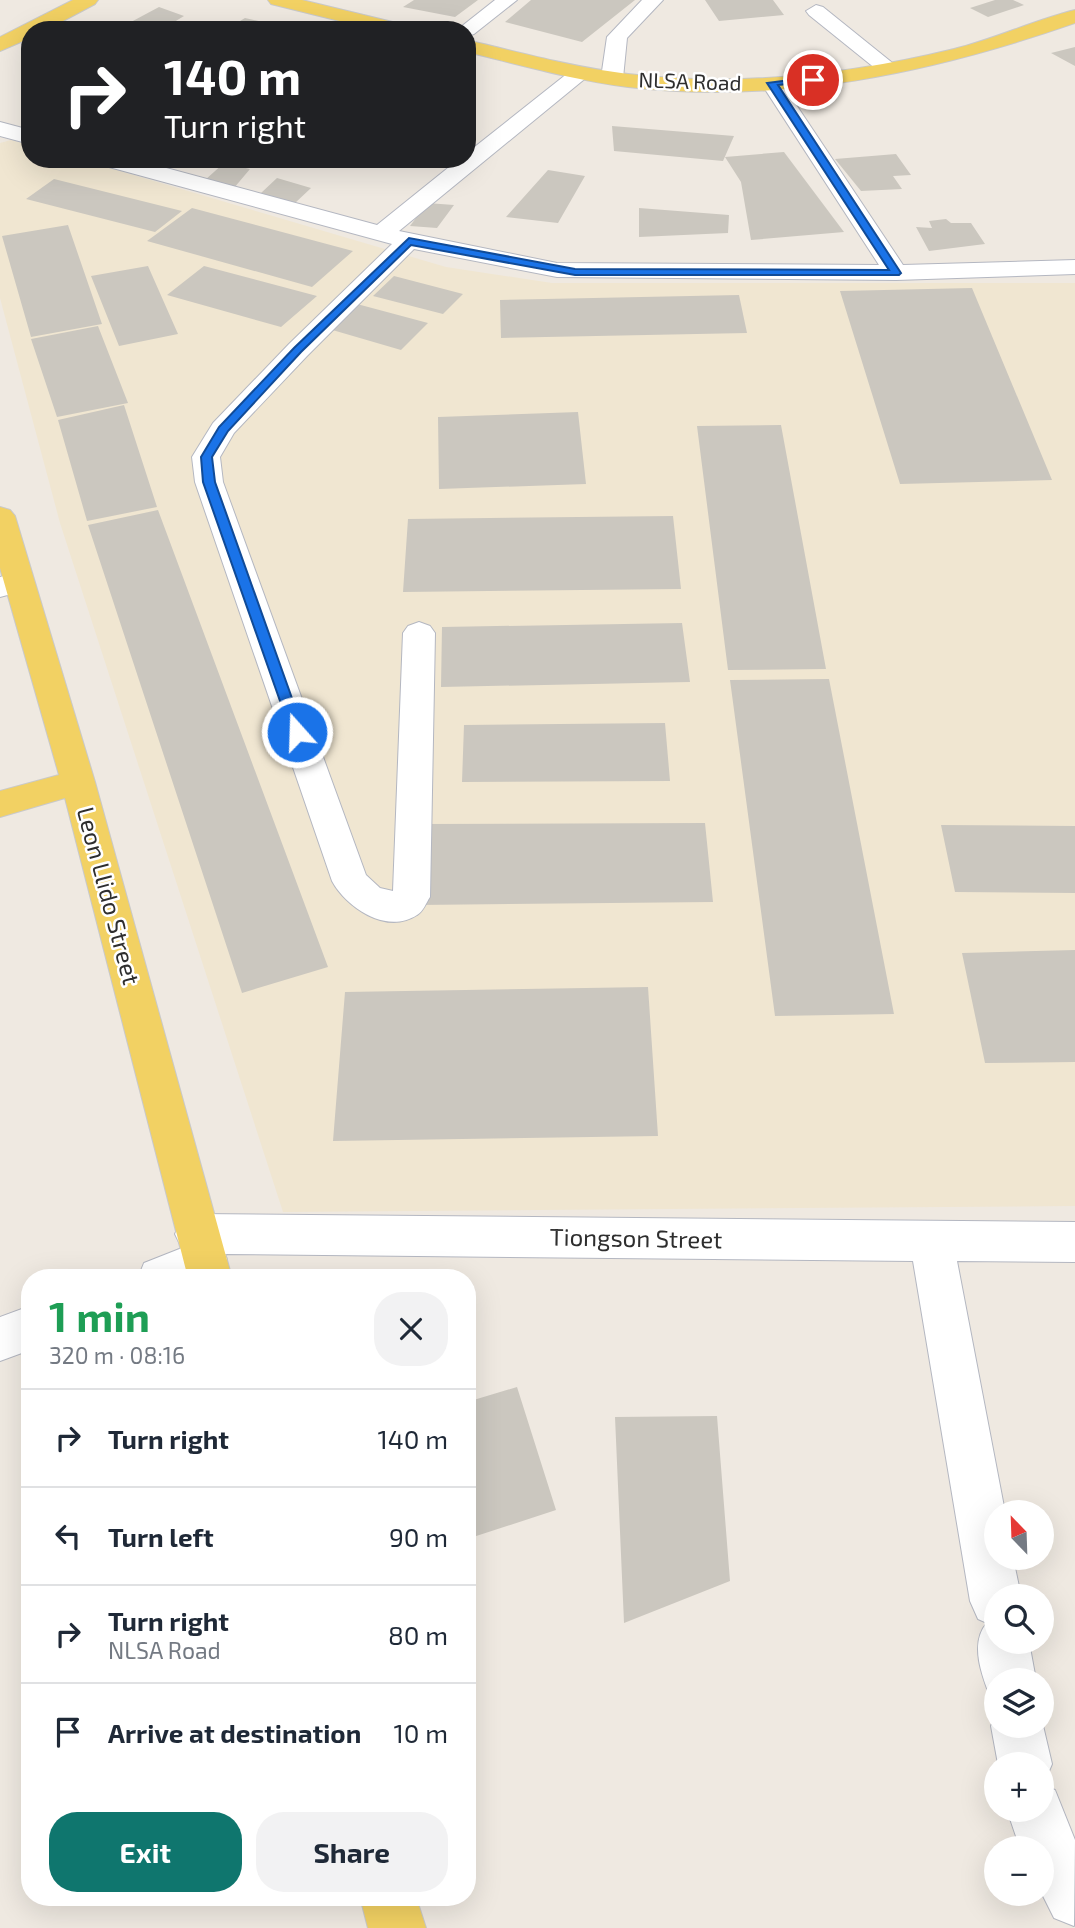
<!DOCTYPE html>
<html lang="en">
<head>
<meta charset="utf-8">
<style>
  :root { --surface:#fff; --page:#f2f2f3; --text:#1f2937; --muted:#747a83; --line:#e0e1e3; --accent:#0f766e }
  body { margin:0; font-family:"Exo 2",sans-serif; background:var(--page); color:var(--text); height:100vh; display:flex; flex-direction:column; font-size:26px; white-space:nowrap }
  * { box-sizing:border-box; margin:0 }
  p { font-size:23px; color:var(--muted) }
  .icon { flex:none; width:38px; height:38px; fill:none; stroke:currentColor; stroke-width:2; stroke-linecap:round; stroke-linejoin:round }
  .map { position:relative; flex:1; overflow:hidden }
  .panel { position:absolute; left:21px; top:1269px; width:455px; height:637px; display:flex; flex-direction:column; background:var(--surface); border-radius:28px; box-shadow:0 7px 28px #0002 }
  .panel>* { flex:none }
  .hud { position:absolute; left:21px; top:21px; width:455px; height:147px; border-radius:28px; box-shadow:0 7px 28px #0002; background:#202124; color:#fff; overflow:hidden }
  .needle { width:46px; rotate:337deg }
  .buttons { position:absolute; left:984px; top:1500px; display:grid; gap:14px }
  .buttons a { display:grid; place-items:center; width:70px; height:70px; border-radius:50%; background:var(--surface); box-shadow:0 7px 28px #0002; font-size:35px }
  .pin { position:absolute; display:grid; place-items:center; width:60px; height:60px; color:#fff; margin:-30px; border:4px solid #fff; border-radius:50%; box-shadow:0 2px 7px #0007 }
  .me { position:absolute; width:77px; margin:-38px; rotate:340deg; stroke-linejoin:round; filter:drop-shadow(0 0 5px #0008) }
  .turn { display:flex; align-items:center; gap:24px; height:147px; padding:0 28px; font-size:32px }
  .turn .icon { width:91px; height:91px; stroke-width:2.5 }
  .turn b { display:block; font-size:49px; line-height:60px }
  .round { display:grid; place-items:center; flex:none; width:74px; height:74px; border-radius:28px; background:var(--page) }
  .overview { display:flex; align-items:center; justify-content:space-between; height:119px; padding:0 28px }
  h1 { font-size:42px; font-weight:700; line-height:52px; color:#1e9e55 }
  .cta { display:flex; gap:14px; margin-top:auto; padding:14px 28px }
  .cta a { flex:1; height:80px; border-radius:28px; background:var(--accent); color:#fff; font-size:28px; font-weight:700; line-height:80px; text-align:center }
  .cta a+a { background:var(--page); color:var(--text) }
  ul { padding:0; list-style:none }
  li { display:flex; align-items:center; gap:21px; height:98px; padding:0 28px; border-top:2px solid var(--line) }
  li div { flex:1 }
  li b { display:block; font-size:26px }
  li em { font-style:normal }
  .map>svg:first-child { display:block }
  .education { fill:#f0e6d1 }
  .building { fill:#cbc7bf }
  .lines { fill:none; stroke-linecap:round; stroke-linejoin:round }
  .minor-casing { stroke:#b4b7c1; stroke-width:2 }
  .major-casing { stroke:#c9c9c9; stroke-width:2 }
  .minor { fill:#fff; fill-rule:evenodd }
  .major { fill:#f2d163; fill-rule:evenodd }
  .route { fill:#1a73e8; stroke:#114b97; stroke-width:2 }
  .labels { text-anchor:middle; stroke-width:5; stroke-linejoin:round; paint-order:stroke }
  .far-street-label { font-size:21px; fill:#2e2e2e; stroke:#fff }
  .street-label { font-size:24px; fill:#2e2e2e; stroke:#fff }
</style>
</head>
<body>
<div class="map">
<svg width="1075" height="1928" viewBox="0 0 1075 1928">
  <rect width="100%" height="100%" fill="#efe9e1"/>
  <path class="education" d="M11,140L30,145V159H79L446,267L552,283H1075V1206L283,1212L60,523L0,298V143Z"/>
  <path class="building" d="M414,0H478L455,17L403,7Z
    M531,0H635L582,42L505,22Z
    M705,0H773L784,15L719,21Z
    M995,0H1013L1024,5L988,17L970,8Z
    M159,7L184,16L161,30H116Z
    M245,18L268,23L257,30H225Z
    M1075,47V66L1051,53Z
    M612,126L734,136L723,161L614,151Z
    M784,152L844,232L751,240L741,182L725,157Z
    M896,154L911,175L893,176L902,189L861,191L835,159Z
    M224,163L250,169L234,188L205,180Z
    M548,170L585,176L558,223L506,217Z
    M277,178L311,188L294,204L261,193Z
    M54,179L182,211L155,232L26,199Z
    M427,203L454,205L437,228L410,226Z
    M192,208L353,251L312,287L147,241Z
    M639,208L729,215L728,233L639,237Z
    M946,219L951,223H971L985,244L929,251L916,227L932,228L929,221Z
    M68,225L102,324L31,337L2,236Z
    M148,266L178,334L119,346L91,276Z
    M204,266L317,296L281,327L167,295Z
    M394,276L463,294L443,314L373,296Z
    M972,288L1052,480L900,484L840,291Z
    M739,295L747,333L501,338L500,300Z
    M357,304L428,323L401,350L329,329Z
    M98,326L128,403L57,417L31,339Z
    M124,405L157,507L87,521L58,420Z
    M578,412L586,484L439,489L438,417Z
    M781,425L826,669L728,670L697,426Z
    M158,510L328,967L242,993L88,525Z
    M673,516L681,589L403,592L408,519Z
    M682,623L690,682L441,687L442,627Z
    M829,679L894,1014L775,1016L730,680Z
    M665,723L670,781L462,782L464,725Z
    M705,823L713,902L418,905L423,824Z
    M941,825L1075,826V893L955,892Z
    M1075,950V1062L985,1063L962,953Z
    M648,987L658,1136L333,1141L345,992Z
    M517,1387L556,1510L467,1539V1402Z
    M717,1416L730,1581L624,1623L615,1417Z"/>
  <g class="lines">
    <g class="minor-casing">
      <path id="minor" d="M495,0H517L474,34L467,36V30H457Z
        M642,0H663L627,38L623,78L619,82H605L601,78L607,37Z
        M816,5L823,7L895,65L898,69L895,73H881L809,15L806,11Z
        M580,67L587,69L590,73L587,77L399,231L557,263L879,265L761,83L765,79H779L903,265L1075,260V274L896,280L557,277L414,249L307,356L234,433L220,457L223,482L366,875L380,888L393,891L403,633L408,626L419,622L430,626L435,633L430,897C426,903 423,912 417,915C386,935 346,907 332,881L195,482L192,457L213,423L289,344L392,244L98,164L95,159H133L377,225L459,159H467V153L573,69Z
        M0,122L30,130V144L0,136Z
        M19,572L30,575L34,582L30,589L0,597V577Z
        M197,1214L1075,1222V1262L957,1261L1005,1512H996V1558H1013L1021,1596H996V1642H1029L1036,1680H996V1700L991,1699C982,1676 969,1643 987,1623L978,1619L970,1601L913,1261L225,1254L227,1260L221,1274L213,1278H138L144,1263L182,1248L175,1234L182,1220Z
        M30,1306V1350L0,1361V1317Z
        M996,1715V1726H1041V1717L1052,1764L1044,1783L1041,1784V1764H998L991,1726Z
        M1041,1785L1055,1790L1075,1840L1074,1926L1054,1918L1041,1892V1848H1020L1007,1810H1041Z"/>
    </g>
    <g class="major-casing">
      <path id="major" d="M73,0H98L95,4L46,30H30V38L0,51V37Z
        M268,0H302L409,26L412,30H376L271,4Z
        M1075,10V23C931,73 781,105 628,87C573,80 521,65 467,52V40C521,53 573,67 628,74C737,87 848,75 954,49C995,39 1034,20 1075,10Z
        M0,507L10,510L15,516L95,782L232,1278H188L65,798L0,817V791L59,775L0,568Z
        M360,1897H416L426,1928H368Z"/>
    </g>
    <use href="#minor" class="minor"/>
    <use href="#major" class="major"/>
  </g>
  <path class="route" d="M813,77L816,81L778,85L901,273L899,275H575L411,245L301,352L228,431L212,457L215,482L304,732L302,735H292L203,482L201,457L219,427L294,348L409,238L575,269L889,270L767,83Z"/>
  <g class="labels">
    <g class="far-street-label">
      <text transform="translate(690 82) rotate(2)" y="7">NLSA Road</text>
    </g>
    <g class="street-label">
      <text transform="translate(108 896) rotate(75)" y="8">Leon Llido Street</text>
      <text transform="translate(636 1239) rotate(1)" y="8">Tiongson Street</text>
    </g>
  </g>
</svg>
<div class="buttons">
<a><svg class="needle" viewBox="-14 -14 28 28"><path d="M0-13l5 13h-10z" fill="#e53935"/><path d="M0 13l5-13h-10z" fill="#747a83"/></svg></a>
<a><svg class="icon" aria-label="search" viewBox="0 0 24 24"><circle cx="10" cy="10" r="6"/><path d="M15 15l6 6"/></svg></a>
<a><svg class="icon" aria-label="layers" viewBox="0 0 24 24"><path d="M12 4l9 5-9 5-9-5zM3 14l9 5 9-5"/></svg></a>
<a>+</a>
<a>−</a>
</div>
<div class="pin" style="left:813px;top:80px;background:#d93025"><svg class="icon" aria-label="arrive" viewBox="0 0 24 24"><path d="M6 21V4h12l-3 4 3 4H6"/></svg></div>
<svg class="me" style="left:297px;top:732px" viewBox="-20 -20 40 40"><circle r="17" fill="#1a73e8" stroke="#fff" stroke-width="3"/><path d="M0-11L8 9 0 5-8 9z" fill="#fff"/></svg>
<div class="hud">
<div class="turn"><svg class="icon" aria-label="right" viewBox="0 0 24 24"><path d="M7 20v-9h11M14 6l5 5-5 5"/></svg><div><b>140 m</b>Turn right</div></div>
</div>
<section class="panel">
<div class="overview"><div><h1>1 min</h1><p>320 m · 08:16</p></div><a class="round"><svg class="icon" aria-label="close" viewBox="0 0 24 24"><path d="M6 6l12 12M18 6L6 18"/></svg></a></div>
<ul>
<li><svg class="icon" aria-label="right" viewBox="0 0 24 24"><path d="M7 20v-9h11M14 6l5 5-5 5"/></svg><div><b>Turn right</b></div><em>140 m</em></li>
<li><svg class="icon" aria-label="left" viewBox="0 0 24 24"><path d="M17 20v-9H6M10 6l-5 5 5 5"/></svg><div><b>Turn left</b></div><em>90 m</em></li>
<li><svg class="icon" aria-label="right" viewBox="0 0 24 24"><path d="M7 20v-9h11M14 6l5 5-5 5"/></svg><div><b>Turn right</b><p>NLSA Road</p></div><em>80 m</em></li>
<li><svg class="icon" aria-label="arrive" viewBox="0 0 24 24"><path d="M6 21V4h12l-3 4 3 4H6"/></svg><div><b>Arrive at destination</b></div><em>10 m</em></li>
</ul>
<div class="cta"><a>Exit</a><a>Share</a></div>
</section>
</div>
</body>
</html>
